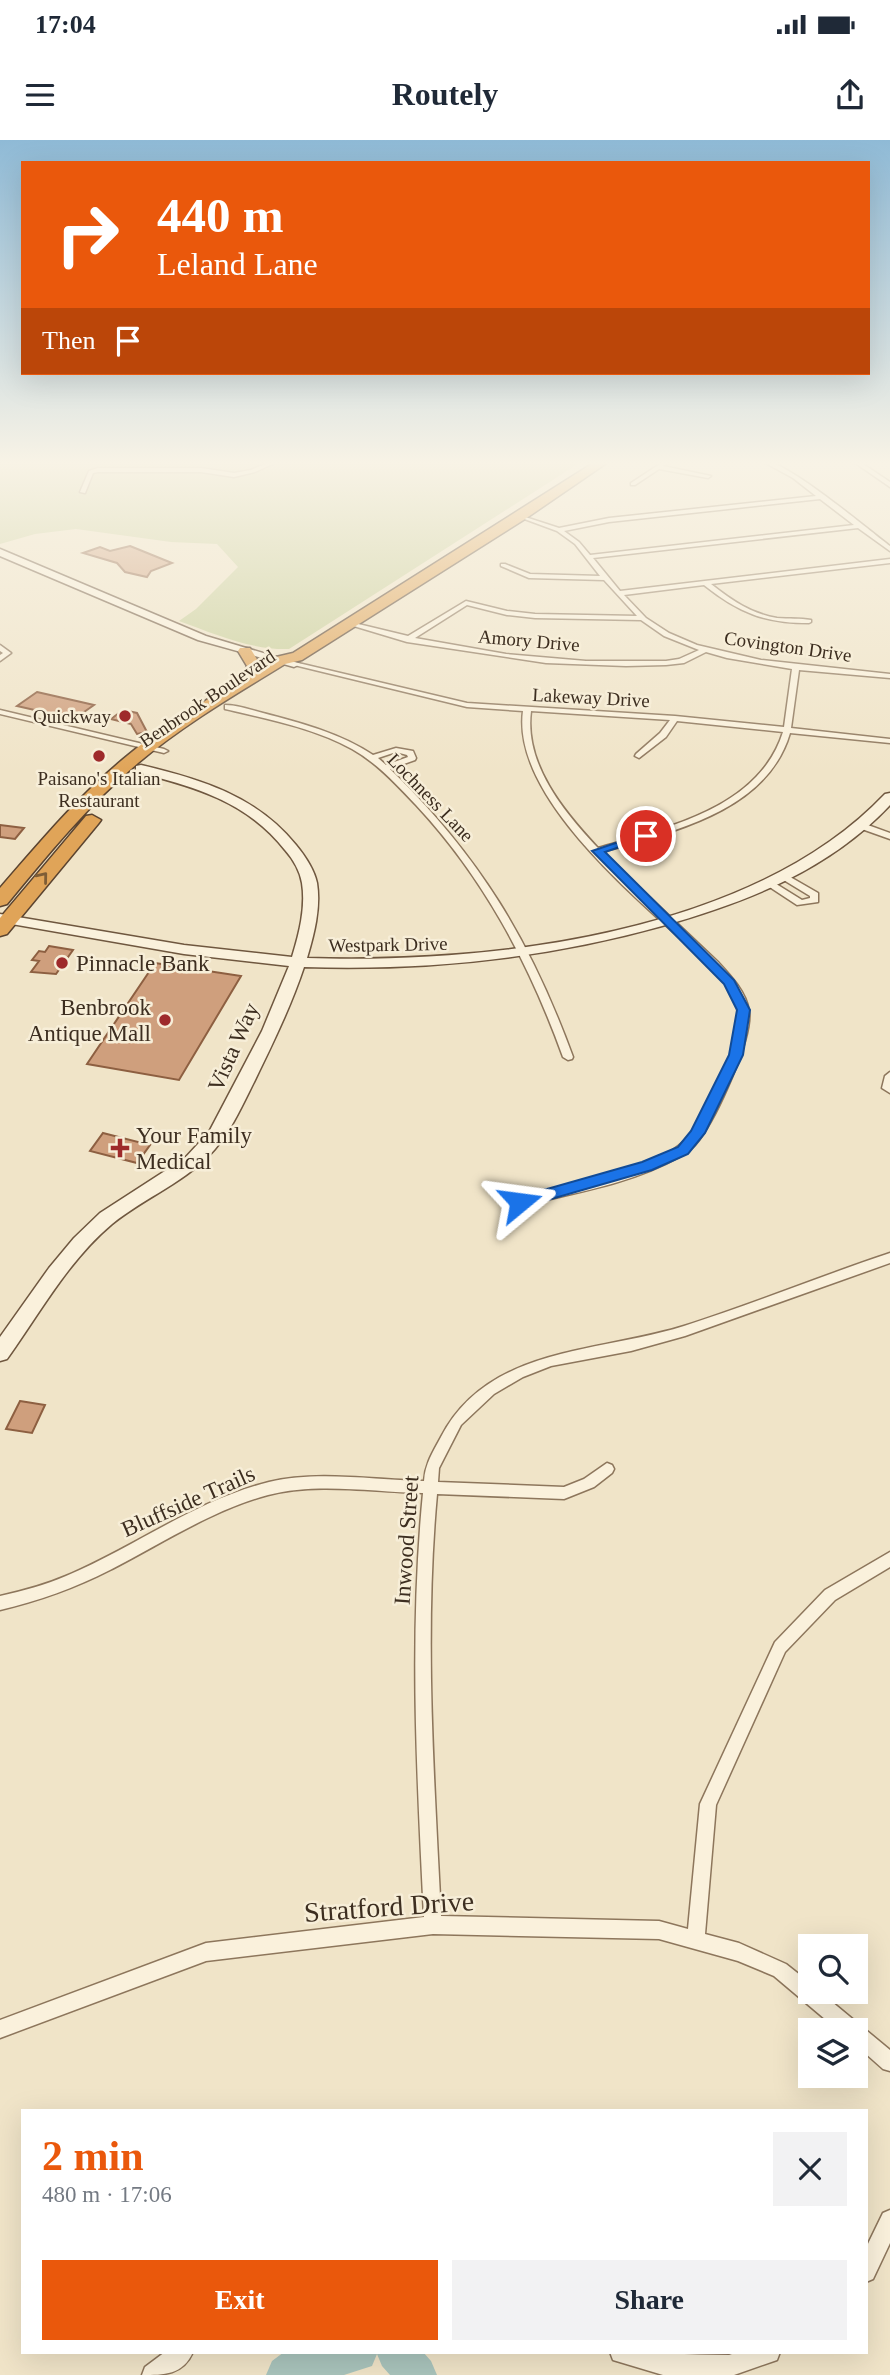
<!DOCTYPE html>
<html lang="en">
<head>
<meta charset="utf-8">
<style>
  :root { --surface:#fff; --page:#f2f2f3; --text:#1f2937; --muted:#747a83; --accent:#ea580c }
  body { margin:0; font-family:Georgia,serif; background:var(--page); color:var(--text); height:100vh; display:flex; flex-direction:column; font-size:26px; white-space:nowrap }
  * { box-sizing:border-box; margin:0 }
  p { font-size:23px; color:var(--muted) }
  .icon { flex:none; width:38px; height:38px; fill:none; stroke:currentColor; stroke-width:2; stroke-linecap:round; stroke-linejoin:round }
  .map { position:relative; flex:1; overflow:hidden }
  .details { position:absolute; left:21px; top:1969px; width:847px; height:245px; display:flex; flex-direction:column; background:var(--surface); border-radius:0px; box-shadow:0 7px 28px #0002 }
  .details>* { flex:none }
  .hud { position:absolute; left:21px; top:21px; width:849px; height:214px; border-radius:0px; box-shadow:0 7px 28px #0002; background:#ea580c; color:#fff; overflow:hidden }
  .fabs { position:absolute; left:798px; top:1794px; display:grid; gap:14px }
  .fabs a { display:grid; place-items:center; width:70px; height:70px; border-radius:0px; background:var(--surface); box-shadow:0 7px 28px #0002; font-size:35px }
  .pin { position:absolute; display:grid; place-items:center; width:60px; height:60px; color:#fff; margin:-30px; border:4px solid #fff; border-radius:50%; box-shadow:0 2px 7px #0007 }
  .me { position:absolute; width:77px; margin:-38px; rotate:74deg; stroke-linejoin:round; filter:drop-shadow(0 0 5px #0008) }
  .turn { display:flex; align-items:center; gap:24px; height:147px; padding:0 21px; font-size:32px }
  .turn .icon { width:91px; height:91px; stroke-width:2.5 }
  .turn b { display:block; font-size:49px; line-height:60px }
  .then { display:flex; align-items:center; height:66px; padding:0 21px; background:#0003; gap:14px; font-size:26px }
  .round { display:grid; place-items:center; flex:none; width:74px; height:74px; border-radius:0px; background:var(--page) }
  .head { display:flex; align-items:center; justify-content:space-between; height:119px; padding:0 21px }
  h1 { font-size:42px; font-weight:700; line-height:52px; color:var(--accent) }
  .action { display:flex; gap:14px; margin-top:auto; padding:14px 21px }
  .action a { flex:1; height:80px; border-radius:0px; background:var(--accent); color:#fff; font-size:28px; font-weight:700; line-height:80px; text-align:center }
  .action a+a { background:var(--page); color:var(--text) }
  .status { display:flex; justify-content:space-between; align-items:center; height:49px; padding:0 35px; background:var(--surface); direction:ltr }
  .status svg { height:19px; fill:currentColor }
  header { display:flex; justify-content:space-between; align-items:center; height:91px; padding:0 21px; background:var(--surface); font-size:32px; font-weight:700 }
  .map>svg:first-child { display:block }
  .green { fill:#c9cf9b }
  .lines { fill:none; stroke-linecap:round; stroke-linejoin:round }
  .river { fill:#a9c4bc; fill-rule:evenodd }
  .building { fill:#cf9f7d; stroke:#8d5f41; stroke-width:2 }
  .street-casing { stroke:#8d765c; stroke-width:3 }
  .secondary-casing { stroke:#6f573f; stroke-width:3 }
  .highway-casing { stroke:#5b4430; stroke-width:3 }
  .street { fill:#faf1dc; fill-rule:evenodd }
  .secondary { fill:#faf1dc; fill-rule:evenodd }
  .highway { fill:#e0a458; fill-rule:evenodd }
  .oneway { stroke:#7e5d36 }
  .route { fill:#1a73e8; stroke:#114b97; stroke-width:2 }
  .poi-dot { fill:#9e2a2b; stroke:#f7eed8; stroke-width:2.5 }
  .labels { text-anchor:middle; stroke-width:5; stroke-linejoin:round; paint-order:stroke }
  .far-street-label { font-size:19px; fill:#3d2e20; stroke:#f7eed8 }
  .far-poi-label { font-size:19px; fill:#3d2e20; stroke:#f7eed8; text-anchor:end }
  .poi-label { font-size:23px; fill:#3d2e20; stroke:#f7eed8; text-anchor:start }
  .street-label { font-size:23px; fill:#3d2e20; stroke:#f7eed8 }
  .near-street-label { font-size:28px; fill:#3d2e20; stroke:#f7eed8 }
</style>
</head>
<body>
<div class="status"><b>17:04</b><svg viewBox="0 0 49 12"><path d="M0 12V9h3v3zM5 12V6h3v6zM10 12V3h3v9zM15 12V0h3v12zM26 1h20v11H26zM47 4h2v5h-2z"/></svg></div>
<header><svg class="icon" aria-label="menu" viewBox="0 0 24 24"><path d="M4 6h16M4 12h16M4 18h16"/></svg>Routely<svg class="icon" aria-label="share" viewBox="0 0 24 24"><path d="M12 15V3M7 8l5-5 5 5M5 13v7h14v-7"/></svg></header>
<div class="map">
<svg width="890" height="2235" viewBox="0 0 890 2235">
  <rect width="100%" height="100%" fill="#f0e4c8"/>
  <path class="green" d="M0,320H584L289,509C250,510 215,494 179,481L196,469L238,427L217,404L171,402L76,389L35,394L0,404Z"/>
  <g class="lines">
    <path class="river" d="M284,2212H423L431,2221L437,2235H390L382,2226L377,2214L372,2226L344,2235H266L272,2221Z"/>
  </g>
  <path class="building" d="M130,406L172,423L151,431L147,437L125,432L117,423L83,413L100,407L110,411Z
    M37,552L81,562L94,565L74,579L17,566Z
    M123,570L137,573L147,592L137,594L131,584L111,579Z
    M0,685L24,688L15,699L0,697Z
    M49,806L73,810L56,834L31,832L39,821L32,820L39,811L45,812Z
    M155,823L241,836L179,940L87,924Z
    M103,993L150,1005L137,1023L90,1011Z
    M20,1261L45,1265L32,1293L6,1289Z"/>
  <g class="lines">
    <g class="street-casing">
      <path id="street" d="M274,320H281L255,332L234,337L201,332H98L93,333L85,353L80,352L89,331L98,328H201L234,333L251,330Z
        M666,320H672L663,326L711,336L708,338L659,329L635,345H631V343Z
        M760,320C784,318 867,389 890,406V411L858,388L593,418L620,451L890,419V423L711,444C731,460 752,474 777,478C789,479 800,478 811,480V482L809,483C765,483 739,473 704,445L624,455L646,478L669,493L697,505L761,520L890,534V538L799,530L791,588L890,599V603L790,593C767,672 671,692 602,712L718,822C731,836 746,852 749,871C753,899 716,977 699,1000C694,1007 686,1013 679,1017C631,1044 573,1053 520,1066L516,1065L514,1062L516,1059C562,1045 656,1034 688,997C705,979 712,953 723,932C731,914 742,891 739,871C734,841 705,820 684,802C628,750 512,654 523,571L467,567L290,524L294,522L467,563L675,576L784,587L792,529L727,518L706,512L684,523L666,525L626,526L546,523L407,502L347,484L350,482L408,496L466,461L507,471L535,474L637,476L604,440L529,438L501,426V424H505L530,434L600,436L575,404L557,391L519,377V375L559,388L609,378L816,356L793,338ZM820,359L854,385L590,415L579,402L564,391L609,382ZM467,465L507,475L535,478L641,480L664,496L699,510L679,519L666,521H586L506,514L415,498ZM531,571L670,580L660,593L636,614L635,616L639,618L666,597L677,581L783,592C759,669 665,688 598,708C564,672 524,624 531,571Z
        M851,320H857L890,342V347Z
        M0,505L11,513L0,521V515L3,513L0,511Z
        M225,565C238,565 251,570 263,573C301,583 340,593 373,615L396,608L413,611L416,618L415,620L390,629C480,717 530,800 573,917L572,919L568,920L563,917C529,823 484,738 416,665C396,644 377,623 352,609C314,588 268,579 225,569ZM396,612L407,615L408,617L386,625L378,618Z
        M0,570L164,609L168,611L164,613L0,574Z
        M859,684H865L890,693V699L859,688Z
        M785,734L818,753V762L797,765L765,744L770,741L773,742L802,760L810,758V756L782,739L780,737Z
        M890,932V953L882,948L885,936Z
        M890,1113V1123L685,1196L631,1211L551,1226L523,1237L494,1254L461,1285L439,1328L438,1342L564,1347L584,1339L607,1323L612,1325L614,1329L612,1333L594,1347L564,1359L437,1354C424,1495 434,1636 441,1776L659,1781L688,1789L700,1664L775,1502L825,1450L890,1412V1427L835,1460L785,1512L716,1665L705,1794L739,1803L786,1824L810,1843V1852H820L890,1910V1931L883,1929L856,1905V1890H838L774,1836L738,1821L659,1799L433,1794L206,1821L0,1898V1880L206,1803L424,1777C417,1636 409,1495 423,1353C374,1352 316,1342 268,1355C212,1370 161,1404 110,1430C75,1448 38,1461 0,1470V1456C23,1451 45,1445 66,1436C135,1407 196,1360 269,1342C317,1330 375,1340 424,1341C425,1324 433,1312 441,1297C488,1206 598,1213 684,1186C753,1164 821,1136 890,1113Z
        M890,2070V2103L873,2139L866,2142V2108L883,2073Z
        M165,2212H193C183,2235 164,2235 142,2235L145,2227Z
        M610,2212C650,2212 689,2215 729,2215L738,2212H780L777,2220L734,2235H663L613,2220Z"/>
    </g>
    <g class="secondary-casing">
      <path id="secondary" d="M0,409L206,496L300,524L294,527L198,500L0,416Z
        M141,625C200,639 257,656 296,705C305,716 314,729 317,743C321,768 314,795 307,818C491,824 752,794 885,654L890,653V665C829,730 747,762 662,786C544,819 427,831 304,827C291,866 273,903 255,940C243,964 232,989 215,1009C187,1042 145,1057 112,1084C68,1121 40,1173 7,1219L0,1221V1197L49,1128L74,1098L100,1073L185,1018L209,992L262,891L289,826L184,814L0,782V774L184,805L292,817C299,794 306,768 302,743C300,731 293,719 285,710C248,662 193,646 136,632V626Z"/>
    </g>
    <g class="highway-casing">
      <path id="highway" d="M598,320H611L525,379L302,520L285,524C236,554 183,585 138,623C89,664 48,714 7,764L0,766V748C40,702 79,655 127,616C163,586 204,562 243,537L247,526L238,511L240,508H250L261,526L276,517L293,513Z
        M92,675L101,680L98,684L7,794L0,796V778L86,676Z"/>
    </g>
    <use href="#street" class="street"/>
    <use href="#secondary" class="secondary"/>
    <use href="#highway" class="highway"/>
  </g>
  <defs><path id="oneway-chevron" d="M-2-3.5L2.5 0L-2 3.5" fill="none" stroke-width="1.6" stroke-linecap="round" stroke-linejoin="round" transform="scale(1.75)"/></defs>
  <use class="oneway" href="#oneway-chevron" transform="translate(43 737) rotate(-51)"/>
  <linearGradient id="sky" x2="0" y2="1"><stop stop-color="#8fbad6"/><stop offset="0.51" stop-color="#f8f3e6"/><stop offset="1" stop-color="#f8f3e6" stop-opacity="0"/></linearGradient>
  <rect width="890" height="633" fill="url(#sky)"/>
  <path class="route" d="M642,694L652,696L605,712L734,840L750,870L743,915L705,993L688,1014L652,1030L520,1068L515,1066L513,1062L515,1058L642,1022L678,1007L691,991L729,915L737,870L724,844L592,711Z"/>
  <g class="poi-dot">
    <circle cx="125" cy="576" r="7"/>
    <circle cx="99" cy="616" r="7"/>
    <circle cx="62" cy="823" r="7"/>
    <circle cx="165" cy="880" r="7"/>
    <path d="M116.5 997.5h7v7h7v7h-7v7h-7v-7h-7v-7h7z"/>
  </g>
  <g class="labels">
    <g class="far-street-label">
      <text transform="translate(529 500) rotate(5)" y="7">Amory Drive</text>
      <text transform="translate(788 506) rotate(8)" y="7">Covington Drive</text>
      <text transform="translate(591 557) rotate(3)" y="7">Lakeway Drive</text>
      <text transform="translate(207 558) rotate(-34)" y="7">Benbrook Boulevard</text>
      <text transform="translate(431 657) rotate(46)" y="7">Lochness Lane</text>
      <text transform="translate(388 804) rotate(-1)" y="7">Westpark Drive</text>
    </g>
    <g class="far-poi-label">
      <text x="111" y="583">Quickway</text>
      <text x="99" y="645" text-anchor="middle">Paisano's Italian<tspan x="99" dy="22">Restaurant</tspan></text>
    </g>
    <g class="poi-label">
      <text x="76" y="831">Pinnacle Bank</text>
      <text x="151" y="875" text-anchor="end">Benbrook<tspan x="151" dy="26">Antique Mall</tspan></text>
      <text x="136" y="1003">Your Family<tspan x="136" dy="26">Medical</tspan></text>
    </g>
    <g class="street-label">
      <text transform="translate(233 907) rotate(-66)" y="8">Vista Way</text>
      <text transform="translate(188 1361) rotate(-24)" y="8">Bluffside Trails</text>
      <text transform="translate(406 1400) rotate(-86)" y="8">Inwood Street</text>
    </g>
    <g class="near-street-label">
      <text transform="translate(389 1766) rotate(-4)" y="10">Stratford Drive</text>
    </g>
  </g>
</svg>
<div class="fabs">
<a><svg class="icon" aria-label="search" viewBox="0 0 24 24"><circle cx="10" cy="10" r="6"/><path d="M15 15l6 6"/></svg></a>
<a><svg class="icon" aria-label="layers" viewBox="0 0 24 24"><path d="M12 4l9 5-9 5-9-5zM3 14l9 5 9-5"/></svg></a>
</div>
<div class="pin" style="left:646px;top:696px;background:#d93025"><svg class="icon" aria-label="arrive" viewBox="0 0 24 24"><path d="M6 21V4h12l-3 4 3 4H6"/></svg></div>
<svg class="me" style="left:520px;top:1062px" viewBox="-20 -20 40 40"><path d="M0-17L14 15 0 8-14 15z" fill="#1a73e8" stroke="#fff" stroke-width="4"/></svg>
<div class="hud">
<div class="turn"><svg class="icon" aria-label="right" viewBox="0 0 24 24"><path d="M7 20v-9h11M14 6l5 5-5 5"/></svg><div><b>440 m</b>Leland Lane</div></div>
<div class="then">Then<svg class="icon" aria-label="arrive" viewBox="0 0 24 24"><path d="M6 21V4h12l-3 4 3 4H6"/></svg></div>
</div>
<section class="details">
<div class="head"><div><h1>2 min</h1><p>480 m · 17:06</p></div><a class="round"><svg class="icon" aria-label="close" viewBox="0 0 24 24"><path d="M6 6l12 12M18 6L6 18"/></svg></a></div>
<div class="action"><a>Exit</a><a>Share</a></div>
</section>
</div>
</body>
</html>
